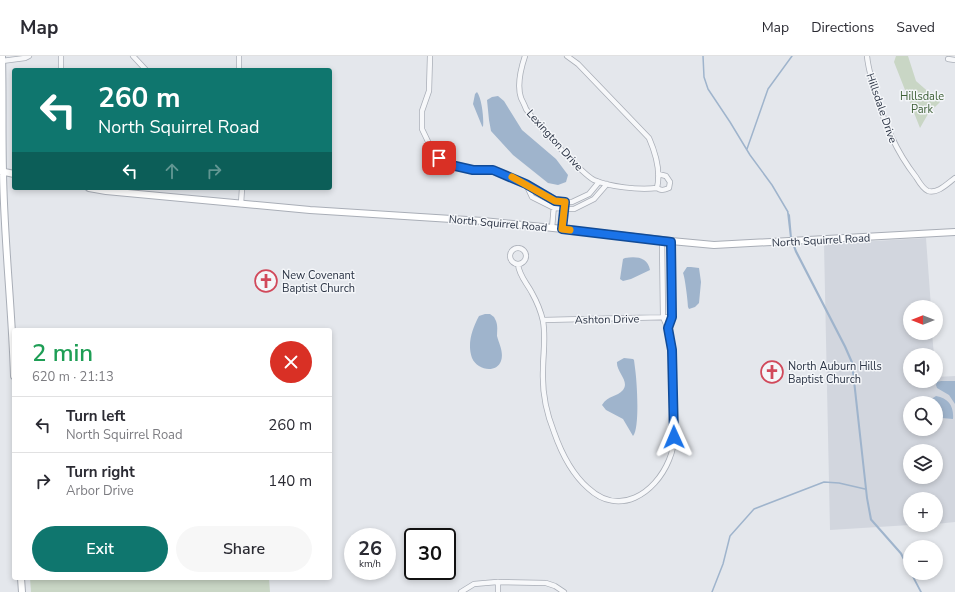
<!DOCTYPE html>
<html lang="en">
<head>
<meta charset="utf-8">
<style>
  :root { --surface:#fff; --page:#f7f7f7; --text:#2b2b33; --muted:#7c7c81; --line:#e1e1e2; --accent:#0f766e }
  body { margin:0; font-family:"Nunito Sans",sans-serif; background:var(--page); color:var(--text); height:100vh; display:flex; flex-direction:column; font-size:15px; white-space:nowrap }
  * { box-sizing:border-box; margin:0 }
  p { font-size:13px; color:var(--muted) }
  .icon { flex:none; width:22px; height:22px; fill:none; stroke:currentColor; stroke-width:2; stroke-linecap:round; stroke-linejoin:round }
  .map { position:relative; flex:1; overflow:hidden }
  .drawer { position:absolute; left:12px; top:272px; width:320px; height:252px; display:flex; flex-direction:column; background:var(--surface); border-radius:4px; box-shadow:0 2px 6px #0003 }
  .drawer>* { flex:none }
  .banner { position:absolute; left:12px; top:12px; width:320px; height:122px; border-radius:4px; box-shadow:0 2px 6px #0003; background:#0f766e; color:#fff; overflow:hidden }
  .needle { width:26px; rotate:270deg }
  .controls { position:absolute; left:903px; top:244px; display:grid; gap:8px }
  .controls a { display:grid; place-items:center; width:40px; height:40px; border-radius:50%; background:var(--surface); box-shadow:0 2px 6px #0003; font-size:20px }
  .speed { position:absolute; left:344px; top:472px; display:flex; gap:8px; font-size:20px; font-weight:700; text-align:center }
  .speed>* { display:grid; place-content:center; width:52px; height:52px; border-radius:50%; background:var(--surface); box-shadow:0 2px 6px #0003; line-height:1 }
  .speed small { font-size:10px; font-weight:400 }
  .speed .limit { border:2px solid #111; border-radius:6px; background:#fff; color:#111 }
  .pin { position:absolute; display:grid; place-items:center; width:34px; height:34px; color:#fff; margin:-17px; border-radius:8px; box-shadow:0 2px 6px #0006 }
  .me { position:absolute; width:44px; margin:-22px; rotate:359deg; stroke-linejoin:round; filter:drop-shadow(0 0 3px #0008) }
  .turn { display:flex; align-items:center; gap:14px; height:84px; padding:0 20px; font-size:18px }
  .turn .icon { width:52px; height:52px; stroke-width:2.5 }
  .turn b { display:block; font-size:28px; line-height:34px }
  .lanes { display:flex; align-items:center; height:38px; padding:0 20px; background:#0003; justify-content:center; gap:20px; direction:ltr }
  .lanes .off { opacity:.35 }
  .round { display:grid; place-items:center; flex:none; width:42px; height:42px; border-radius:21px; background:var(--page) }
  .summary { display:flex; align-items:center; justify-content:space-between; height:68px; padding:0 20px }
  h1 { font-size:24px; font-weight:600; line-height:30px; color:#1e9e55 }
  .action { display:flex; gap:8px; margin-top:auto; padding:8px 20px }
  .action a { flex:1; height:46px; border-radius:24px; background:var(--accent); color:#fff; font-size:16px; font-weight:600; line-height:46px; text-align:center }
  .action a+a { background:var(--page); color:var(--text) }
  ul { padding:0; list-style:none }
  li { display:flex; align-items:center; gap:12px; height:56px; padding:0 20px; border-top:1px solid var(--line) }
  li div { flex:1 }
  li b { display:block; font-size:15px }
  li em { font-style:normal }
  header { display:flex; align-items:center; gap:24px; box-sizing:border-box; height:56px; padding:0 20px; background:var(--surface); border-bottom:1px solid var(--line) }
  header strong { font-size:19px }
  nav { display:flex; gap:22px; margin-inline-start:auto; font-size:14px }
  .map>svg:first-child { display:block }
  .built { fill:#d2d6de; fill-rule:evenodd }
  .green { fill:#c9d6c5 }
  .water { fill:#9fb4cc }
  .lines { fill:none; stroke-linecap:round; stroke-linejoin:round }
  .stream { stroke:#9fb4cc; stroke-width:1.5 }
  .street-casing { stroke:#a9aeb7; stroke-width:6 }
  .secondary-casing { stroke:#a9aeb7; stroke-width:8 }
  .street { stroke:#f7f8fa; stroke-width:4.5 }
  .secondary { stroke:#fff; stroke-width:6 }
  .route-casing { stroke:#114b97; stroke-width:10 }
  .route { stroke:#1a73e8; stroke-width:7 }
  .slow { stroke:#f59e0b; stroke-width:7 }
  .labels { text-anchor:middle; stroke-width:3; stroke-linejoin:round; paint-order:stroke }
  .park-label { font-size:11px; fill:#3f6138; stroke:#f4f6f9 }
  .street-label { font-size:11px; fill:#2b3445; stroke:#f4f6f9 }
  .poi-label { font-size:11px; fill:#2b3445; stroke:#f4f6f9; text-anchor:start }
</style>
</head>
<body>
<header>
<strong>Map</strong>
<nav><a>Map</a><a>Directions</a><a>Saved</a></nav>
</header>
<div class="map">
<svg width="955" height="536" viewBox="0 0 955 536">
  <rect width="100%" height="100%" fill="#e4e7ec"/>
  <path class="built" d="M926,182L931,251H910V277H932L934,299H910V325H936V321L955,320V466L936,468V443H910V469L830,474L824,188ZM910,347H936V373H910ZM910,395H936V421H910Z"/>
  <path class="green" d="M896,0H908L916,25L940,46L928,58L920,72L894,6Z
    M30,522H269L270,536H31Z"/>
  <path class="water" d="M477,36C482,43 484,63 483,71L482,70L473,48L475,38Z
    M498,40L504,45L522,74L556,103L568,119L566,126L558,129L548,127L513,99L491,75L489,64L487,44L492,41Z
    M787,156H788L790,159L792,182L797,195L846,290L853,306L868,442L872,463L902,497L910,513V517H912L922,536H920L900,498L870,464L866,442L851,307L844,291L795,196L790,182Z
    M625,202C636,200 648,201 650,214L631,223L623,225L620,223L623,203Z
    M687,211H691L699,212L701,226L699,247L695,251L689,253L688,251C688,246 685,221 683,217Z
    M485,258H490L494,261L496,265C498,270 497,275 497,280C499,288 504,296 501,305C496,318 477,314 472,302C467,288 472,273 479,260Z
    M624,302L633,303L634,304L635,312C637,325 640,372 633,380L623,363L606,354L602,349C608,339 617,341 623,334C630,325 616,316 617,306Z
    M941,325H955V348L949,339L937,332L936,329L937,326Z
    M936,340C949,342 954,351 953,363L942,362L936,357V347H930V344Z"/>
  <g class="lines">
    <path class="stream" d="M703,0L704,21L708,33L730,66L750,99L772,129L788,156
      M747,93L768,33L792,0
      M712,536L723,508L730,480L754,453L824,426L839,427L865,433"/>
    <g class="street-casing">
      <path id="street" d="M133,0L146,14
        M239,0V14
        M430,0L429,35L422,55V73L433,96L444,107L473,114H493L513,122L543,139L555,145L560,146H572L589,138L599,126
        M525,0C521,12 517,30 521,42C523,46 525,50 526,53C534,65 582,118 594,124C610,131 638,134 657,132C661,115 656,98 649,82L578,8L567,0
        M867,0C868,12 872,24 875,36C885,68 895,94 916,121C919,126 923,133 928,135C938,138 948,127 955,122
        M948,3L955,4
        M2,5L25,2L29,0
        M61,14V0
        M526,128L532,141L554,152L574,153L594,143L607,128
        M657,132C661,135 664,134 669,132L670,126L666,120L658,118
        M241,148L242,132
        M552,172L554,149
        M563,173L564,150
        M510 200a8 8 0 1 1 16 0a8 8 0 1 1-16 0Z
        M518,208C519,220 527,227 532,237C537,246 541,256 543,265C546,282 543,297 543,314C542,335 546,356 554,376C561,396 572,418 588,432C619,461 655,438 669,404C679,381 674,351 673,326C673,313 674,300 672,287C670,278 667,270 663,261L662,184
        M543,264L672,261
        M668,272L672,261L671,185
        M461,536L474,528L497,526L546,527L555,530L564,536
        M498,536V526"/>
    </g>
    <g class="secondary-casing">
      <path id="secondary" d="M2,0C3,39 2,77 3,116C4,184 12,252 14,320
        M0,115L14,118
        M89,132L106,135L310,154L483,165L563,173L671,185L714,189L955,176
        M21,522L22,536"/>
    </g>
    <use href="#street" class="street"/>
    <use href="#secondary" class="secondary"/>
  </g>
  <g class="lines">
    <g class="route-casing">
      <path id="route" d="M439,102L444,107L451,109L473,114H493L526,128L555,145L565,146L562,173L671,186L672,261L668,272L672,294L674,381"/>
    </g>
    <use href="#route" class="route"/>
    <path class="slow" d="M512,121L555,145L565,146L562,173L570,174"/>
  </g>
  <defs>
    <g id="church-ring" transform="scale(1.15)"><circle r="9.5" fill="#f4f6f9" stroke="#d1495b" stroke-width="1.5"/><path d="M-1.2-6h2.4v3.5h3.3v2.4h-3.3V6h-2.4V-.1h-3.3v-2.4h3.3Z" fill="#d1495b"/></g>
  </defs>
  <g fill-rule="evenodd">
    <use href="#church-ring" x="266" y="225"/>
    <use href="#church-ring" x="772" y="316"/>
  </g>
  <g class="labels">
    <g class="park-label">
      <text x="922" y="44">Hillsdale<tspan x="922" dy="13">Park</tspan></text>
    </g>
    <g class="street-label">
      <text transform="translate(882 52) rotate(71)" y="4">Hillsdale Drive</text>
      <text transform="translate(555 84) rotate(48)" y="4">Lexington Drive</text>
      <text transform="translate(498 167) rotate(5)" y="4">North Squirrel Road</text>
      <text transform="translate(821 184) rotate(-3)" y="4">North Squirrel Road</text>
      <text transform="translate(607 263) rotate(-1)" y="4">Ashton Drive</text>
    </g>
    <g class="poi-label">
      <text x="282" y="223">New Covenant<tspan x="282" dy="13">Baptist Church</tspan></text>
      <text x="788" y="314">North Auburn Hills<tspan x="788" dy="13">Baptist Church</tspan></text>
    </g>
  </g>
</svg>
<div class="controls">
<a><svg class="needle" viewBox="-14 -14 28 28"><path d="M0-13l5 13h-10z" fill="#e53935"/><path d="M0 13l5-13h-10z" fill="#7c7c81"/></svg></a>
<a><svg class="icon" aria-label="sound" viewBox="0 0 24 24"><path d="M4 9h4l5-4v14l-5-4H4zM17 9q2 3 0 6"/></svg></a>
<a><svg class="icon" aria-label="search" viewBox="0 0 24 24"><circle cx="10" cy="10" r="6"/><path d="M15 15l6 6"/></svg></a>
<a><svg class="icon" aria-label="layers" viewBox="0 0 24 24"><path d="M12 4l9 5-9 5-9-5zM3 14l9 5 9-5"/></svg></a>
<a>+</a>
<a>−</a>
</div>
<div class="speed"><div>26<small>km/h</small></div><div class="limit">30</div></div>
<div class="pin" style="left:439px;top:102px;background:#d93025"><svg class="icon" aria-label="arrive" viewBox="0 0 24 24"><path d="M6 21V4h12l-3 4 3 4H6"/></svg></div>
<svg class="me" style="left:674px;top:381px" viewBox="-20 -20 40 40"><path d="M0-17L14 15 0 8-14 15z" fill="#1a73e8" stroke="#fff" stroke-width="4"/></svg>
<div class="banner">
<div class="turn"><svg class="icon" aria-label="left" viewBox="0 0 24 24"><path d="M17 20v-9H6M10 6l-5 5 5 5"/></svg><div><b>260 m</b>North Squirrel Road</div></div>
<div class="lanes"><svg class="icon" aria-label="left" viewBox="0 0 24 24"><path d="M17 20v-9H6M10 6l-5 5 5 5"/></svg><svg class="icon off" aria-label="ahead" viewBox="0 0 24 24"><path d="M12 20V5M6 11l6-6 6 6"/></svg><svg class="icon off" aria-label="right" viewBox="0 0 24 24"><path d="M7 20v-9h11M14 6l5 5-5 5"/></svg></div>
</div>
<section class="drawer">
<div class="summary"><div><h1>2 min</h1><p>620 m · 21:13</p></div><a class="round" style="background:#d93025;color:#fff"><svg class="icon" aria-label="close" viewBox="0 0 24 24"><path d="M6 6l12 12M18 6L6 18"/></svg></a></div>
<ul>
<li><svg class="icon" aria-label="left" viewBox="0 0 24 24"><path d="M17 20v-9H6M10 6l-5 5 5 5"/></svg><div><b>Turn left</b><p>North Squirrel Road</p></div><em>260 m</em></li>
<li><svg class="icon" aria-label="right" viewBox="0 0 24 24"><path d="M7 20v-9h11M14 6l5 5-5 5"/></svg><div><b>Turn right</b><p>Arbor Drive</p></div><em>140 m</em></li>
</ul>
<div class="action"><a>Exit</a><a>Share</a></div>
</section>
</div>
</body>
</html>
